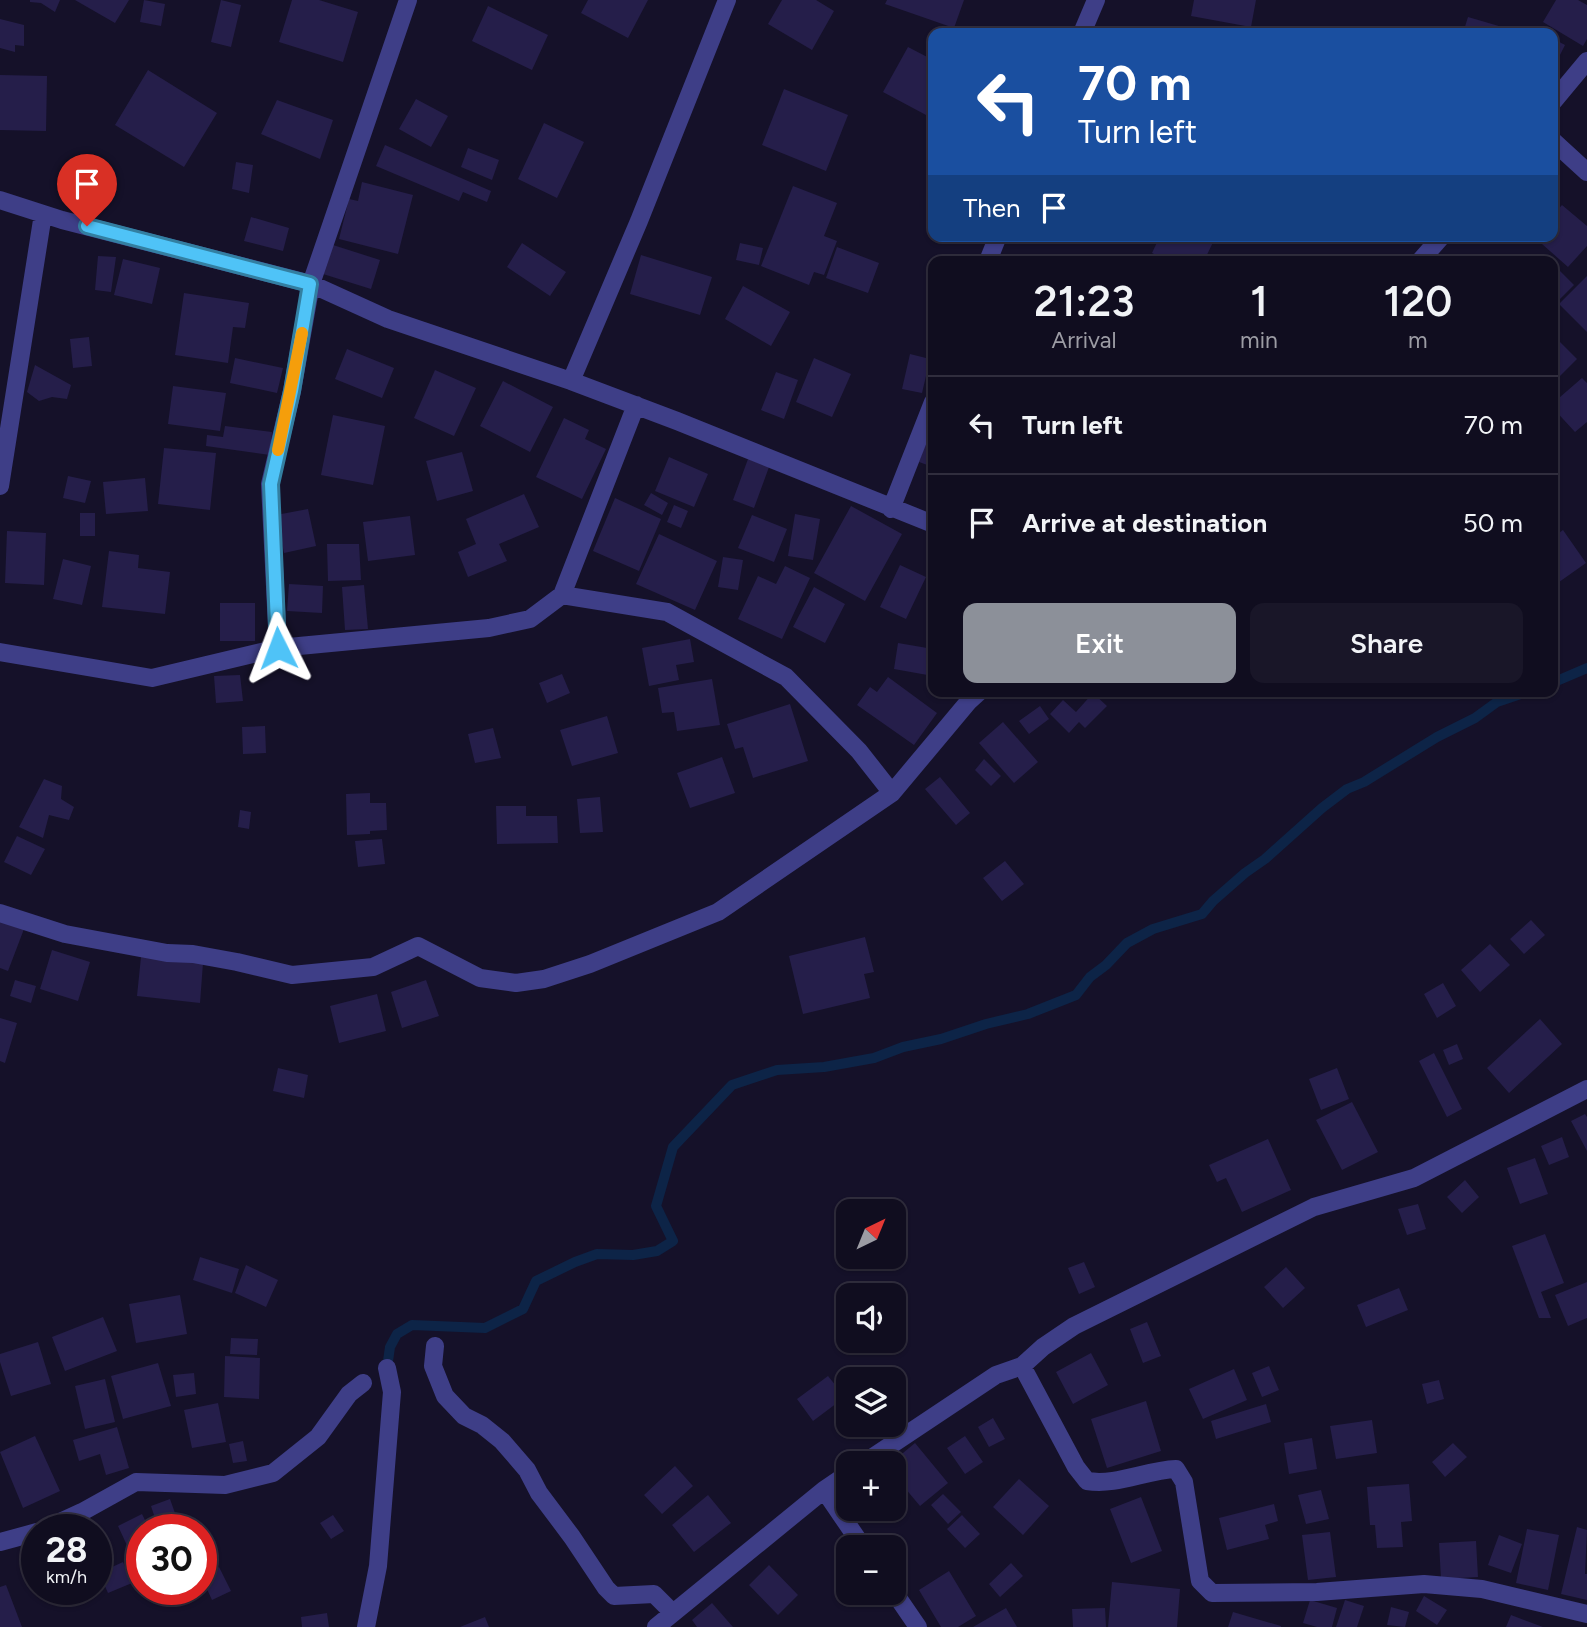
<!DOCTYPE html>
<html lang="en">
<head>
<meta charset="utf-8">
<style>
  :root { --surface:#100d1f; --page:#191628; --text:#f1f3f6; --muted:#9c9ca4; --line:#302d3d; --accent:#8c9099 }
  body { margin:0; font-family:Figtree,sans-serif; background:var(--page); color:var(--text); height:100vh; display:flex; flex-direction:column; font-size:26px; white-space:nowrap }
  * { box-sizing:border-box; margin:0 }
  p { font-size:23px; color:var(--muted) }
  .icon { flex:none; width:38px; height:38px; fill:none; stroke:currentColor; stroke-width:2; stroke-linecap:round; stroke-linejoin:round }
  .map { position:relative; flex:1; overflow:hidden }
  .panel { position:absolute; left:928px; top:256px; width:630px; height:441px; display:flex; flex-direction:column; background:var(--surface); border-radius:14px; box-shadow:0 2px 5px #0004,0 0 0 2px var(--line) }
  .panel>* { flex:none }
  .guide { position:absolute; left:928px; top:28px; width:630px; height:214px; border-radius:14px; box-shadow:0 2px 5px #0004,0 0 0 2px var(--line); background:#1a4fa0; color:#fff; overflow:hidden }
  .needle { width:46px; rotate:43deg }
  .tools { position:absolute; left:836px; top:1199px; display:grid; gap:14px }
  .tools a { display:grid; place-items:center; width:70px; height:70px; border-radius:14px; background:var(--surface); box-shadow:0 2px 5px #0004,0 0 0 2px var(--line); font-size:35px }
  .speed { position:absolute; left:21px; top:1514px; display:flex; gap:14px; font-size:35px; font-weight:700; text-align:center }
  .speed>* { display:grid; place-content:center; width:91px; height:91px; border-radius:50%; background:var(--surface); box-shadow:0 2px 5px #0004,0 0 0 2px var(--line); line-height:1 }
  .speed small { font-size:18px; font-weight:400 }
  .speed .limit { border:10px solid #d22; background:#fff; color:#111 }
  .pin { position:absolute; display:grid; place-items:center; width:60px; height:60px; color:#fff; margin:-72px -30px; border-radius:50% 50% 50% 0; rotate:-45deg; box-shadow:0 0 7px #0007 }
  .pin .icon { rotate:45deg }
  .me { position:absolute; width:77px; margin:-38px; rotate:357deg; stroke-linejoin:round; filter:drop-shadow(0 0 5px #0008) }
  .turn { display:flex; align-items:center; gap:24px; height:147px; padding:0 35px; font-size:32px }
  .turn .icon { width:91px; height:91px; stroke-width:2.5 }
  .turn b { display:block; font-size:49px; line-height:60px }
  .then { display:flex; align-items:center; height:66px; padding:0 35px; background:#0003; gap:14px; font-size:26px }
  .eta { display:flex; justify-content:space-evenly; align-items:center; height:119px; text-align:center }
  .eta b { font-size:42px; font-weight:600; line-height:49px }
  .primary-button { display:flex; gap:14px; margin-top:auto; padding:14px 35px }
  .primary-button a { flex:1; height:80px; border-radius:14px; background:var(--accent); color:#fff; font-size:28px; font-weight:600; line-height:80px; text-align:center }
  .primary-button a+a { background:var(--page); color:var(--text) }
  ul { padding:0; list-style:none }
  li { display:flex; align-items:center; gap:21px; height:98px; padding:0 35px; border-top:2px solid var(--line) }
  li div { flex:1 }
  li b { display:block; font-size:26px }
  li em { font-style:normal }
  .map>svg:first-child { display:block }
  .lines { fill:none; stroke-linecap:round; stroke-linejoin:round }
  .stream { stroke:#0d2447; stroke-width:10 }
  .building { fill:#251e4a }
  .street { stroke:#3e3e87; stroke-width:18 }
  .route-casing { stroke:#337fa1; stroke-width:18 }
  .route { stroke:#4fc3f7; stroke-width:12 }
  .slow { stroke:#f59e0b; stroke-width:12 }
</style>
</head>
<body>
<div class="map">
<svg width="1587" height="1627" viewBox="0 0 1587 1627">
  <rect width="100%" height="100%" fill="#151129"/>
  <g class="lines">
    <path class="stream" d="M1552,683L1587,668
      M387,1368L390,1347L397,1334L412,1325L485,1328L523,1309L536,1281L575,1262L597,1254L633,1255L657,1251L673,1241L656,1206L673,1147L732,1085L777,1070L824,1067L874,1058L903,1047L941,1039L986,1024L1028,1014L1076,995L1090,977L1106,965L1127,943L1153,929L1202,914L1213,901L1245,873L1265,859L1322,808L1347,789L1364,782L1437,737L1475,718L1497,702L1530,691"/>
  </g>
  <path class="building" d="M30,0H60L55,12L41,3L30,2Z
    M75,0H129L115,23Z
    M144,0L165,4L161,26L140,22Z
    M221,0L241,5L231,47L211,42Z
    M292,0H319L358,12L343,62L279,42Z
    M588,0H648L628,38L581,13Z
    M782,0H816L834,11L812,50L768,24Z
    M887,0H964L954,28L885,4Z
    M1194,0H1256L1251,27L1191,16Z
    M1556,0H1578L1587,5V39L1583,46L1543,22Z
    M488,6L548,35L532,70L472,41Z
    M1468,17L1509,29L1508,33H1463Z
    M0,19L24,25V46L15,45V52L0,48Z
    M1552,38L1565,45L1552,71Z
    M908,47L933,60V103L926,115L883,92Z
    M148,70L217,113L184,167L115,125Z
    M0,75L47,76L46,131L0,130Z
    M784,89L848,115L826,171L762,145Z
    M416,99L448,116L431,147L399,129Z
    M277,100L333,120L320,159L261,134Z
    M544,123L584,142L557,198L518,179Z
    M385,145L491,191L487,202L463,192L459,201L376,166Z
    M468,148L499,160L492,180L461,167Z
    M236,162L253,165L249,193L232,189Z
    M362,182L413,195L398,254L339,239L349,199L358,201Z
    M793,186L837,203L824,236L837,241L824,275L814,272L809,285L761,266Z
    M1562,205L1587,226V246L1568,267L1533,236H1552V216Z
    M251,217L289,228L283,251L244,241Z
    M1160,236H1216L1204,261H1169L1152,253Z
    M522,243L566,272L550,296L507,267Z
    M740,243L763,248L759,265L736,260Z
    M333,245L380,260L371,289L323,274Z
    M837,247L879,263L868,293L826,278Z
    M641,255L712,277L700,315L630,294Z
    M98,256L116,257L111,292L95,290Z
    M123,259L160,268L152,304L114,295Z
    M1552,263L1574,285L1552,307Z
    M1587,276V332L1559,304Z
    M743,286L790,312L771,346L725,319Z
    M184,293L249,303L245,328L233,327L228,363L175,355Z
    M1552,334L1577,359L1552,384Z
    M89,337L92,366L73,368L70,339Z
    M347,349L394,368L382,398L335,379Z
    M910,354L930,359L922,393L902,389Z
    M235,358L283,368L277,393L230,383Z
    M814,358L851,374L832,417L796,402Z
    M35,365L71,385L67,399L52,397L39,401L27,392Z
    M435,370L476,388L454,436L414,418Z
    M776,372L798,380L784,419L761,410Z
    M1582,378L1587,383V422L1575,432L1552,407V404Z
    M503,381L553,407L530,452L480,426Z
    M173,386L226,393L220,431L168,424Z
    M333,415L385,426L373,485L321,475Z
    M564,418L589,430L585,439L606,449L582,499L536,477Z
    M933,422V467L919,462Z
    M225,426L272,432L270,455L206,446L207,435L223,437Z
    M164,448L216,453L210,510L158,504Z
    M462,452L473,491L437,501L426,461Z
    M669,457L708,474L694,507L655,491Z
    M748,459L769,467L754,508L733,500Z
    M68,476L91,481L85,503L63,498Z
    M145,478L148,511L106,514L103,482Z
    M651,493L668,503L662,515L644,505Z
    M524,494L539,527L499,544L507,561L468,577L458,552L476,544L466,519Z
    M615,498L661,519L639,571L593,551Z
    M674,505L688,511L681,528L667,522Z
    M851,506L902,534L865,601L814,573Z
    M308,509L316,546L284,553L276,515Z
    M80,513H95V536H80Z
    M795,514L820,519L813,560L788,556Z
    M752,515L787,529L774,562L738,548Z
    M410,516L415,555L368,561L363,522Z
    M1563,530L1586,563L1552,587V538Z
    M7,531L46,533L44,585L5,583Z
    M659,534L717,561L695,610L636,584Z
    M327,544H359L361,580L328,581Z
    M109,551L139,555L138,568L170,572L165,614L102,607Z
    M723,557L743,560L738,590L718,587Z
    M63,559L91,566L82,605L53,599Z
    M900,565L926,577L906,619L880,607Z
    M785,566L810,578L782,639L738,619L758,576L776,584Z
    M289,584L323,586L322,613L287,611Z
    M364,585L368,629L345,630L342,587Z
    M814,587L845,604L825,643L793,627Z
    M220,603H255V641H220Z
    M690,639L694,662L676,665L679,680L649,686L642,648Z
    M898,643L933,649V676L894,669Z
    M562,674L570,693L547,703L539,683Z
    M240,675L243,701L216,703L214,676Z
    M888,677L937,713L914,745L857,705L870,687L877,692Z
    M712,679L720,725L677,731L674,712L662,713L658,688Z
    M1093,693L1107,706L1085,728L1079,722L1069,733L1050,714L1063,700L1076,712Z
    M790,704L808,761L753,778L743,747L735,749L727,724Z
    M1040,706L1049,719L1029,734L1019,721Z
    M607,716L618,753L572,766L560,730Z
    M1003,722L1038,762L1014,783L979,743Z
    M265,726L266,753L243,754L242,727Z
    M493,728L501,758L475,763L468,734Z
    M722,757L735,793L690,808L677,773Z
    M984,759L1001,776L991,786L975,770Z
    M940,777L970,813L956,825L925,789Z
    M44,779L62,786L61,799L74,807L69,820L49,815L43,838L19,827Z
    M370,793V803H386L387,830L370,831V834L347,835L346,794Z
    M600,797L603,832L580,833L577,799Z
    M496,806H526V816H557L558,843L497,844Z
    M240,810L251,812L249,829L238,827Z
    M17,836L45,849L31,875L4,862Z
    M382,839L385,864L358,867L355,841Z
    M1005,861L1024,884L1002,901L983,878Z
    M0,920L24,929L8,971L0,968Z
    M1531,920L1545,935L1524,954L1510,939Z
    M865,937L874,972L864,974L870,998L803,1014L789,956Z
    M1490,944L1510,965L1480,992L1461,970Z
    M52,950L90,962L78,1001L40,989Z
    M141,957L203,963L200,1003L137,996Z
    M15,980L36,986L31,1003L10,996Z
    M426,980L439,1016L402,1028L391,992Z
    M1443,983L1456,1006L1437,1018L1424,994Z
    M377,994L386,1031L339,1043L330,1006Z
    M0,1018L17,1023L5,1063L0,1061Z
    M1540,1019L1562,1044L1509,1093L1487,1068Z
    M1457,1044L1463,1059L1449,1065L1443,1050Z
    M1434,1053L1462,1109L1447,1117L1419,1061Z
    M278,1068L308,1075L304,1098L273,1091Z
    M1337,1068L1349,1099L1321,1110L1309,1079Z
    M1352,1102L1378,1152L1342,1170L1316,1120Z
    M1585,1114L1587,1117V1151L1571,1121Z
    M1562,1137L1569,1157L1549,1165L1541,1146Z
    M1268,1139L1291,1190L1242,1212L1226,1178L1217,1182L1209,1165Z
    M1535,1158L1548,1194L1520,1204L1507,1168Z
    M1465,1180L1479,1197L1462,1213L1447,1197Z
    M1418,1204L1426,1229L1407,1235L1398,1209Z
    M1545,1234L1564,1283L1541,1292L1551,1318H1539L1512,1246Z
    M200,1257L239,1269L232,1293L193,1280Z
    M1084,1262L1095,1287L1079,1294L1068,1268Z
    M246,1265L278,1280L266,1307L235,1293Z
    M1286,1267L1305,1288L1283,1308L1264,1287Z
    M1587,1282V1318L1568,1326L1555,1295Z
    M1399,1288L1408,1310L1366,1327L1357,1305Z
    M180,1295L187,1334L136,1343L129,1304Z
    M103,1317L117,1351L65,1371L52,1337Z
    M1147,1322L1161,1356L1143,1363L1130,1329Z
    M231,1338L258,1339L257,1355L230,1354Z
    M38,1342L51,1384L11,1396L0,1362V1354Z
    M1091,1353L1108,1385L1073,1404L1056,1372Z
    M225,1356L260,1358L259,1399L224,1397Z
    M158,1363L171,1406L123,1419L111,1376Z
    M1269,1366L1279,1390L1262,1397L1252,1373Z
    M1234,1369L1247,1400L1203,1419L1189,1389Z
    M194,1373L196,1394L176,1397L173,1375Z
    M828,1376L845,1397L813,1421L797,1399Z
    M105,1379L115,1422L85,1429L75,1386Z
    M1439,1380L1444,1399L1427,1404L1422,1384Z
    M1146,1401L1161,1451L1107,1468L1091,1419Z
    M218,1403L226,1442L192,1448L184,1410Z
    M1266,1404L1271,1422L1216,1439L1211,1421Z
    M993,1418L1005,1439L989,1447L978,1427Z
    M1372,1420L1377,1453L1336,1459L1330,1426Z
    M117,1427L129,1468L106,1475L100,1454L79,1461L73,1440Z
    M35,1436L60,1491L23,1508L0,1452Z
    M965,1436L983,1462L965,1474L947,1448Z
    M1312,1438L1317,1469L1289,1474L1284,1443Z
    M243,1441L247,1461L233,1463L229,1444Z
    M915,1443L948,1483L920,1506L894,1475V1463H891Z
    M1453,1443L1467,1457L1445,1477L1432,1462Z
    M675,1466L693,1486L662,1514L644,1495Z
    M1019,1479L1049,1506L1023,1535L993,1507Z
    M1409,1484L1412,1521L1401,1522L1403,1547L1377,1548L1375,1525H1370L1367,1487Z
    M849,1487V1508H861L853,1515L838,1495Z
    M1321,1490L1329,1519L1306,1524L1298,1495Z
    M943,1494L961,1512L948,1524L931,1505Z
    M708,1495L731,1523L694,1552L672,1525Z
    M1141,1497L1162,1551L1131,1563L1110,1509Z
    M170,1499L181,1530H159L151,1506Z
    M1274,1504L1278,1521L1265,1525L1269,1539L1227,1550L1219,1518Z
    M142,1514L150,1530H142V1548L131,1554L118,1526Z
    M333,1515L344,1531L331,1539L320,1523Z
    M962,1515L980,1534L965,1548L947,1529Z
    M1577,1527L1587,1530L1585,1574H1587V1600L1561,1594Z
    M1527,1529L1559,1535L1548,1590L1516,1583Z
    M1330,1532L1336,1577L1308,1580L1302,1535Z
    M1499,1535L1522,1544L1511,1573L1488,1565Z
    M1476,1541L1478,1577L1441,1579L1439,1543Z
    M123,1562L132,1583L108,1593L99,1573Z
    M1011,1563L1023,1576L1000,1597L989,1584Z
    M769,1565L798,1595L778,1615L749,1585Z
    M219,1567L231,1591L212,1600L201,1576Z
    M949,1571L976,1616L958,1627H941L919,1590Z
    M1112,1582L1180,1589L1177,1627H1108Z
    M6,1585L22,1627H0V1587Z
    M1424,1596L1447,1610L1437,1625L1416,1611Z
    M1310,1600L1337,1608L1332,1627H1317L1303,1623Z
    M1345,1600L1364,1606L1357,1627H1336Z
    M712,1603L733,1627H697L692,1620Z
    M1391,1607L1409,1612L1405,1627L1387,1625Z
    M1006,1608L1017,1627H973Z
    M1105,1608L1106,1627H1073L1072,1609Z
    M1233,1612L1281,1626V1627H1228Z
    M327,1613L329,1627H302L301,1617Z
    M1511,1615L1543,1627H1506Z
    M485,1617L489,1627H460Z"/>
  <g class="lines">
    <path class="street" d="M1082,33L1096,0
      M1552,103L1587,61
      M1552,140L1587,172
      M0,200L62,220L311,284L388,319L571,381L677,421L933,524
      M988,261L998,236
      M1420,261L1442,236
      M571,381L639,221L727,0
      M0,486L43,214
      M891,509L933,402
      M562,595L667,612L786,677L859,751L892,793
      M278,648L270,484L292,391L311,284L408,0
      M0,652L152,678L278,648L489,628L530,619L562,595L636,405
      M0,913L65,934L167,953L193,954L237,962L292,975L373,967L418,946L480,978L516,983L544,979L590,964L718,912L892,793L969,701L980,691
      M435,1346L433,1366L445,1396L464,1416L482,1425L502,1441L527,1470L539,1493L572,1537L606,1588L614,1596L654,1594L673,1613
      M1022,1366L1076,1467L1087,1481C1117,1486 1146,1470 1176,1469L1184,1482L1200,1581L1212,1593L1317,1592L1424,1584L1482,1589L1587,1614
      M864,1463L996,1375L1022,1366L1043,1347L1074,1326L1314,1207L1414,1178L1587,1089
      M824,1490L863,1547
      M43,1530L82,1512L136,1482L225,1485L273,1473L318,1437L349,1394L363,1383
      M0,1542L37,1532
      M894,1592L918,1627
      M366,1627L378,1566L392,1392L387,1368
      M656,1627L824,1490L849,1473"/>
  </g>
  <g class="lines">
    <g class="route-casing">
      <path id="route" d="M87,226L310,284L292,391L271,484L278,648"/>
    </g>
    <use href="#route" class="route"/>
    <path class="slow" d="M278,450L302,333"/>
  </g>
</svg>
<div class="tools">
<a><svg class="needle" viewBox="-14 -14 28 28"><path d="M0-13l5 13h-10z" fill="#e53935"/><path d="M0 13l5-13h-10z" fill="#9c9ca4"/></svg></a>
<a><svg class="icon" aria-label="sound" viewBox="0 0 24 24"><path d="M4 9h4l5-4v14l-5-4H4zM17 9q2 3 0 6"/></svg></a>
<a><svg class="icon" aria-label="layers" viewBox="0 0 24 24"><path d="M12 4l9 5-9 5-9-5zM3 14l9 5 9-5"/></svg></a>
<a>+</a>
<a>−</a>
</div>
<div class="speed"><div>28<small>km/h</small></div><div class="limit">30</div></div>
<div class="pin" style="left:87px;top:226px;background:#d93025"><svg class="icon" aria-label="arrive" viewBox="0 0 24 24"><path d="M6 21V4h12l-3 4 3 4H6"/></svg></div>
<svg class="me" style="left:278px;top:648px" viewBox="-20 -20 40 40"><path d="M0-17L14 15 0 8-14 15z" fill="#4fc3f7" stroke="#fff" stroke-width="4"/></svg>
<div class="guide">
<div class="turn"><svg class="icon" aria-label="left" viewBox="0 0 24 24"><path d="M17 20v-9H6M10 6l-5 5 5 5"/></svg><div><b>70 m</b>Turn left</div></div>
<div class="then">Then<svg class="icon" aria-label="arrive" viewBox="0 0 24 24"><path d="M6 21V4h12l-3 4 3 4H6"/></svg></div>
</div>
<section class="panel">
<div class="eta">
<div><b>21:23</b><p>Arrival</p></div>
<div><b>1</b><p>min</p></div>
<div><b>120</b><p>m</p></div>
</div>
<ul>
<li><svg class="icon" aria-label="left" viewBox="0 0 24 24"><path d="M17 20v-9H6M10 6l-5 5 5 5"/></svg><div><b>Turn left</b></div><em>70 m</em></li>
<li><svg class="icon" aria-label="arrive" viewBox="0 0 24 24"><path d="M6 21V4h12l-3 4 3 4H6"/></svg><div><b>Arrive at destination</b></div><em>50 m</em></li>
</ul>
<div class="primary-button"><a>Exit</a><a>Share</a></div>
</section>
</div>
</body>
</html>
